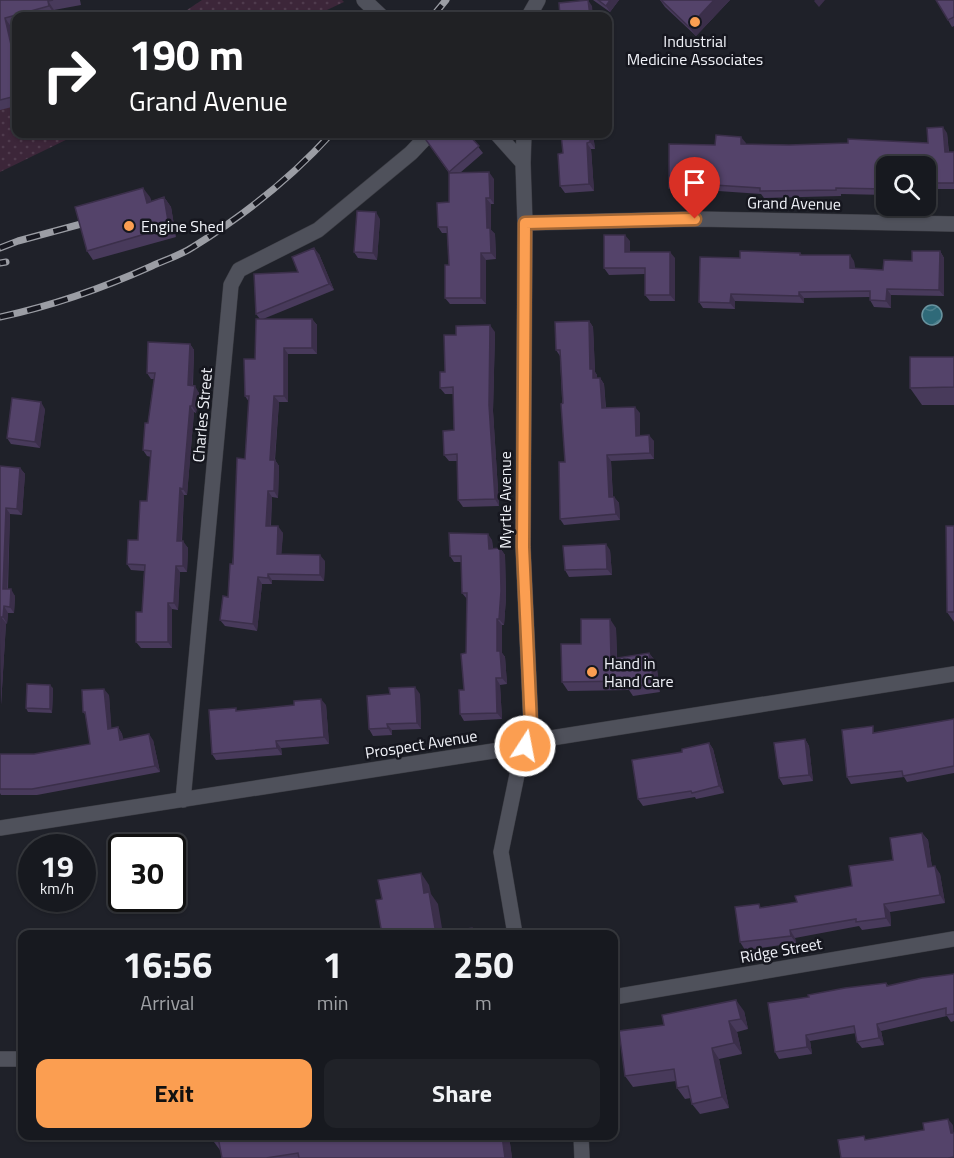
<!DOCTYPE html>
<html lang="en">
<head>
<meta charset="utf-8">
<style>
  :root { --surface:#17191f; --page:#202228; --text:#f1f3f6; --muted:#9ea0a4; --line:#36383d; --accent:#fb9e51 }
  body { margin:0; font-family:"Titillium Web",sans-serif; background:var(--page); color:var(--text); height:100vh; display:flex; flex-direction:column; font-size:22px; white-space:nowrap }
  * { box-sizing:border-box; margin:0 }
  p { font-size:20px; color:var(--muted) }
  .icon { flex:none; width:33px; height:33px; fill:none; stroke:currentColor; stroke-width:2; stroke-linecap:round; stroke-linejoin:round }
  .map { position:relative; flex:1; overflow:hidden }
  .side { position:absolute; left:18px; top:930px; width:600px; height:210px; display:flex; flex-direction:column; background:var(--surface); border-radius:12px; box-shadow:0 2px 4px #0004,0 0 0 2px var(--line) }
  .side>* { flex:none }
  .banner { position:absolute; left:12px; top:12px; width:600px; height:126px; border-radius:12px; box-shadow:0 2px 4px #0004,0 0 0 2px var(--line); background:#202124; color:#fff; overflow:hidden }
  .tools { position:absolute; left:876px; top:156px; display:grid; gap:12px }
  .tools a { display:grid; place-items:center; width:60px; height:60px; border-radius:12px; background:var(--surface); box-shadow:0 2px 4px #0004,0 0 0 2px var(--line); font-size:30px }
  .speed { position:absolute; left:18px; top:834px; display:flex; gap:12px; font-size:30px; font-weight:700; text-align:center }
  .speed>* { display:grid; place-content:center; width:78px; height:78px; border-radius:50%; background:var(--surface); box-shadow:0 2px 4px #0004,0 0 0 2px var(--line); line-height:1 }
  .speed small { font-size:15px; font-weight:400 }
  .speed .limit { border:3px solid #111; border-radius:9px; background:#fff; color:#111 }
  .pin { position:absolute; display:grid; place-items:center; width:51px; height:51px; color:#fff; margin:-62px -26px; border-radius:50% 50% 50% 0; rotate:-45deg; box-shadow:0 0 6px #0007 }
  .pin .icon { rotate:45deg }
  .me { position:absolute; width:66px; margin:-33px; rotate:11deg; stroke-linejoin:round; filter:drop-shadow(0 0 4px #0008) }
  .turn { display:flex; align-items:center; gap:21px; height:126px; padding:0 18px; font-size:27px }
  .turn .icon { width:78px; height:78px; stroke-width:2.5 }
  .turn b { display:block; font-size:42px; line-height:51px }
  .eta { display:flex; justify-content:space-evenly; align-items:center; height:102px; text-align:center }
  .eta b { font-size:36px; font-weight:700; line-height:42px }
  .primary-button { display:flex; gap:12px; margin-top:auto; padding:12px 18px }
  .primary-button a { flex:1; height:69px; border-radius:12px; background:var(--accent); color:#111; font-size:24px; font-weight:700; line-height:69px; text-align:center }
  .primary-button a+a { background:var(--page); color:var(--text) }
  .map>svg:first-child { display:block }
  .park { fill:url(#park-dots) }
  .water { fill:url(#water-waves); stroke:#69939f; stroke-width:1.5 }
  .lines { fill:none; stroke-linecap:round; stroke-linejoin:round }
  .street-casing { stroke:#3c3d44; stroke-width:16 }
  .street { stroke:#4f515b; stroke-width:15 }
  .rail-casing { stroke:#9b9da4; stroke-width:7 }
  .rail { stroke:#16171f; stroke-width:4.5; stroke-dasharray:14; stroke-linecap:butt }
  .wall { fill:#483a5b }
  .shaded-wall { fill:#3b2f4a }
  .building { fill:#54436a; stroke:#3b2f4a; stroke-width:1.5 }
  .route-casing { stroke:#a36735; stroke-width:15 }
  .route { stroke:#fb9e51; stroke-width:10 }
  .poi-dot { fill:#fb9e51; stroke:#16171f; stroke-width:2 }
  .labels { text-anchor:middle; stroke-width:5; stroke-linejoin:round; paint-order:stroke }
  .poi-label { font-size:16px; fill:#f0f2f8; stroke:#16171f; text-anchor:start }
  .street-label { font-size:16px; fill:#f0f2f8; stroke:#16171f }
</style>
</head>
<body>
<div class="map">
<svg width="954" height="1158" viewBox="0 0 954 1158">
  <defs>
    <pattern id="park-dots" width="8" height="8" patternUnits="userSpaceOnUse" patternTransform="scale(1.5)"><rect width="8" height="8" fill="#3c2639"/><path d="M2 2h.1M6 6h.1" fill="none" stroke="#4f3b4d" stroke-width="1.8" stroke-linecap="round"/></pattern>
    <pattern id="water-waves" width="16" height="10" patternUnits="userSpaceOnUse" patternTransform="scale(1.5)"><rect width="16" height="10" fill="#2f6a79"/><path d="M0 5q4-4 8 0t8 0" fill="none" stroke="#4d808d"/></pattern>
  </defs>
  <rect width="100%" height="100%" fill="#1f2129"/>
  <path class="park" d="M202,0H342L344,2L314,16H178Z
    M16,100V134H78L0,172V107Z"/>
  <path class="water" d="M922 315a10 10 0 1 1 20 0a10 10 0 1 1-20 0Z"/>
  <g class="lines">
    <g class="street-casing">
      <path id="street" d="M364,0L381,16
        M529,16L538,0
        M497,134L523,163
        M525,223L695,219L954,224
        M183,800L231,285L239,270L318,230L411,153L429,134
        M0,828L525,746L545,739L954,674
        M515,934L501,852L518,770L531,726L523,547L525,223L523,163L524,134
        M614,997L954,939
        M0,1059H22
        M581,1136L582,1158"/>
    </g>
    <use href="#street" class="street"/>
    <g class="rail-casing">
      <path id="rail" d="M433,16L446,0
        M0,248L18,241L96,220
        M0,263L6,262
        M0,317C52,306 103,288 152,266C165,260 181,255 193,247C243,216 292,177 331,134"/>
    </g>
    <use href="#rail" class="rail"/>
  </g>
  <path class="wall" d="M0,0H80L81,5L54,10L55,15L50,16H16V26L12,28L16,48V106L0,110Z
    M593,0H619L610,12Z
    M660,0H730L696,36L665,7Z
    M954,0V26L952,27L948,20Z
    M947,133L949,152H954V189H929V196H926V166H886V195L841,194V196L764,198L761,194L704,190V195L673,194L669,188L715,145L746,144L789,145L928,143Z
    M434,134H471L469,135L483,153L460,173L494,179V204H491V230L495,234L496,259L486,260V304H450L445,298L449,265L447,233H442L438,227L449,202V173L426,140Z
    M593,134L595,149H591L594,191L565,193L560,186L563,153Z
    M150,197L151,201L164,197L171,207L176,237L93,260L87,251Z
    M380,219L377,260L358,258L354,252Z
    M630,241V252L675,258V301H650L645,295V274L609,275L604,268Z
    M940,251L944,258V296L891,295V308L874,307L870,300V297L804,298V303L735,301V309L703,308L699,302L740,258L800,253L802,255L854,261L855,269L883,270L912,261Z
    M319,254L334,290L263,319H312L317,325V354H288V402H279L275,460L279,466L278,498L272,497L271,526L283,533L281,554L325,561L324,581L272,580V584H262L257,631L225,626L220,620L228,597L245,459L249,402L245,396L255,359L260,319L256,314L298,272Z
    M589,321L593,327L595,372L597,375V378H600L604,384L606,408L640,413V436L654,441V459L611,461L613,497H614L619,503L620,520L564,525L560,519L565,462L560,356L556,350Z
    M495,332L493,411L499,506L463,507L458,500L457,461H449L444,455L454,430L453,394H445L440,388L456,335Z
    M190,344L194,350L193,386L199,393L196,413L194,412L187,495H184L182,541L188,548L187,572H180L178,610L172,609V648H141L136,642L142,612L144,571L131,570L127,564L138,540L147,501L151,457L147,456L143,450L148,423L154,379H151L147,373Z
    M954,357V405H922L910,388Z
    M45,409L40,448L11,444L7,438Z
    M0,466L20,468L25,474L22,515L10,514L8,589L15,596L14,613H8L7,624L6,623L1,705Z
    M954,526V622L947,612Z
    M492,540L493,549L500,548L505,555L506,598L504,625H502V653L505,657L507,684L500,685L502,719L464,721L460,714L464,690L466,653L467,599L462,593L461,562H454L450,556Z
    M610,550L612,575L569,577L565,570Z
    M616,628L617,658L649,653L656,662L660,692L633,696L629,690L568,691L562,682L581,644Z
    M53,688L52,713L28,712L26,708Z
    M420,694L421,729L392,730V735L373,736L369,729Z
    M109,695L111,728L118,727L122,734L123,739L153,740L160,772L37,795H1L0,793V754H34L90,744L86,715L83,712Z
    M326,705L329,744L281,748L282,755L216,760L212,754L238,711Z
    M954,719V773L907,782L904,777L851,784L847,777L877,732Z
    M805,739L809,746L813,781L783,785L779,778Z
    M709,743L713,749L724,793L696,799L695,797L643,806L638,799L682,752Z
    M922,833L928,840L932,867L940,874L945,903L890,912L891,926L862,930L859,926L795,938L796,943L745,950L740,942L762,907L797,902L852,886L893,860Z
    M954,974V1021L951,1022L947,1016L881,1031L884,1045L862,1048L857,1042L856,1033L810,1041L812,1054L779,1059L775,1052L809,997L886,983L889,986Z
    M744,1011L748,1029L737,1032L742,1054L719,1059L729,1108L700,1114L692,1104L691,1098L685,1099L677,1088L676,1081L633,1087L625,1076L664,1025Z
    M210,1136H509L512,1158H222L221,1150H220L211,1138Z"/>
  <path class="shaded-wall" d="M588,0L592,6L593,16H590Z
    M610,0H619L610,12L606,6Z
    M714,0H730L696,36L689,27Z
    M815,0H825L819,7L814,1Z
    M48,1L54,10L55,15L49,6Z
    M5,18L12,28L16,48V67Z
    M943,127L947,133L949,158L945,152Z
    M590,134H593L595,149L590,142Z
    M741,137L746,143L745,150L741,144Z
    M587,143L591,149L594,191L589,184Z
    M489,172L494,179V204L490,198Z
    M699,184L704,190V195L699,188Z
    M926,184L929,189V196L926,192Z
    M143,188L150,197L153,212L147,203Z
    M164,197L171,207L176,237L169,227Z
    M486,198L491,204V230L495,234L496,259L491,253L487,228Z
    M376,212L380,219L377,260L373,253Z
    M625,235L630,241V258L625,252Z
    M314,248L319,254L334,290L329,284Z
    M940,251L944,258V296L939,290Z
    M670,252L675,258V301L670,295Z
    M481,253L486,260V304L481,298Z
    M850,255L854,261L855,275L850,268Z
    M887,289L891,295V308L886,301Z
    M799,292L804,298V303L799,296Z
    M731,294L735,301V309L730,303Z
    M312,319L317,325V354L312,348Z
    M589,321L593,327L595,372L597,375V384L593,378L590,369Z
    M490,325L495,332L493,411L499,506L495,499L489,405Z
    M190,344L194,350L192,392L188,385Z
    M284,348L288,354V402L284,396Z
    M600,378L604,384L606,414L602,408Z
    M195,386L199,393L196,413L192,406Z
    M274,396L279,402L274,466L270,460Z
    M41,402L45,409L40,448L35,442Z
    M190,406L194,412L187,495L183,489Z
    M635,407L640,413V442L636,436Z
    M649,435L654,441V459L650,453Z
    M607,455L611,461L613,503L609,497Z
    M275,460L279,466L278,498L274,491Z
    M20,468L25,474L22,515L17,509Z
    M180,488L184,495L181,548L177,541Z
    M268,491L272,497L270,532L266,526Z
    M614,497L619,503L620,520L616,514Z
    M6,508L10,514L7,595L3,589Z
    M278,526L283,533L281,561L277,554Z
    M488,534L492,540L493,555L489,549Z
    M183,541L188,548L187,572L183,566Z
    M606,544L610,550L612,575L607,569Z
    M500,548L505,555L506,598L504,625L499,619Z
    M320,555L325,561L324,581L320,575Z
    M176,566L180,572L178,610L174,603Z
    M268,574L272,580V584L268,578Z
    M258,577L262,584L257,631L253,624Z
    M11,589L15,596L14,613L10,607Z
    M168,603L172,609V648L168,642Z
    M4,606L8,613L7,624L3,617Z
    M1,617L6,623L1,705L0,637Z
    M497,619L502,625V653L505,657L507,684L502,678L497,651Z
    M610,619L616,628L617,667L611,659Z
    M649,653L656,662L660,692L654,684Z
    M496,678L500,685L502,719L497,713Z
    M50,685L53,688L52,713L50,709Z
    M415,687L420,694L421,729L417,723Z
    M104,689L109,695L112,735L108,729Z
    M321,699L326,705L329,744L324,737Z
    M387,724L392,730V735L388,728Z
    M118,727L122,734L124,746L120,740Z
    M149,734L153,740L160,772L155,766Z
    M805,739L809,746L813,781L809,775Z
    M276,741L281,748L282,755L277,748Z
    M709,743L713,749L724,793L719,786Z
    M922,833L928,840L933,875L928,867Z
    M935,866L940,874L945,903L940,895Z
    M421,873L429,885L431,894L438,904L443,934H436L424,893Z
    M884,904L890,912L891,926L886,918Z
    M790,930L795,938L796,943L791,936Z
    M736,1000L744,1011L748,1029L741,1019Z
    M729,1021L737,1032L742,1054L734,1043Z
    M877,1024L881,1031L884,1045L879,1038Z
    M806,1035L810,1041L812,1054L807,1047Z
    M712,1048L719,1059L729,1108L722,1097Z
    M948,1119L953,1125L954,1138L951,1133Z
    M502,1136H509L512,1158H505Z"/>
  <path class="building" d="M0,0H53L48,1L49,6L5,18L16,67V96L0,100Z
    M588,0L590,16H560L559,3Z
    M598,0H610L606,6Z
    M661,0H714L689,27Z
    M936,0H954V17L948,20Z
    M943,127L945,152H954V183H926V166H886V189L836,188V190L760,191V188L699,184V188H669V144L715,145L716,135L741,137V144L789,145L848,143V139L928,143L927,128Z
    M434,134H468L479,146L449,172L426,140Z
    M561,134H590V142L587,143L589,184L560,186L558,154L563,153Z
    M489,172L490,198H486L487,228H490L491,253H481V298H445V265H449L447,227H438L437,203L449,202V173Z
    M143,188L147,203L164,197L169,227L87,251L75,207Z
    M357,211L376,212L373,253L354,252Z
    M604,235H625V252H670V295H645V268H604Z
    M314,248L329,284L256,314L254,274L298,272L292,257Z
    M740,251L800,253V255H850V268L883,270L884,260L912,261V251H940L939,290L887,289L886,301L870,300V291L799,292V296L731,294L730,303L699,302L700,257L740,258Z
    M256,319H312V348H284V396H274L270,460H275L274,491H268L266,526H278L277,554L320,555V575L268,574V578L258,577L253,624L220,620L223,596L228,597L230,564H233L237,458L245,459L249,396H245L244,359H255Z
    M589,321L590,369H593V378H600L602,408L635,407L636,436L649,435L650,453L607,455L609,497H614L616,514L560,519L559,462H565L561,404L563,403L560,350H556L555,322Z
    M490,325L489,405L495,499L458,500L457,454L444,455L443,431L454,430L453,387L440,388V372H445L444,335H456V326Z
    M148,342L190,344L188,385L195,386L192,406H190L183,489L180,488L177,541H183V566H176L174,603H168V642H136V612H142L145,565L127,564L128,540H138L140,501H147L151,451L143,450L145,423H148L155,373H147Z
    M910,357H954V387L910,388Z
    M12,398L41,402L35,442L7,438Z
    M0,466L20,468L17,509L6,508L3,589H11L10,607L4,606L3,617H1L0,637Z
    M946,526H954V612H947Z
    M449,533L488,534L489,549L500,548L501,591L499,619H497V651H500L502,678H496L497,713L460,714L459,690H464L461,654L466,653L467,593H462L461,556H450Z
    M606,544L607,569L565,570L563,546Z
    M581,619H610L611,659L649,653L654,684L627,687L626,681L562,682L561,644H581Z
    M27,684L50,685V709L26,708Z
    M415,687L417,723L387,724L388,728L369,729L367,696L390,694L389,688Z
    M104,689L108,729L118,727L120,740L149,734L155,766L32,789H0V754H34L90,744L85,712H83L82,690Z
    M321,699L324,737L276,741L277,748L212,754L209,710L236,708V711L294,705V701Z
    M954,719V766L903,776L902,771L847,777L842,730L873,726V733Z
    M805,739L809,775L779,778L774,743Z
    M709,743L719,786L692,793L691,791L638,799L632,760L682,752V749Z
    M922,833L928,867L935,866L940,895L884,904L886,918L856,922V919L790,930L791,936L740,942L735,907L759,904L760,908L797,902L795,896L852,886L849,866L893,860L890,838Z
    M421,873L424,893L429,892L436,934L472,928L473,934H382L376,900L382,899L378,880Z
    M954,974V1014L946,1015V1008L877,1024L879,1038L857,1042L854,1026L806,1035L807,1047L775,1052L768,1003L809,997L808,995L845,988L886,983L887,986L922,978Z
    M736,1000L741,1019L729,1021L734,1043L712,1048L722,1097L692,1104L688,1086L677,1088L674,1069L625,1076L619,1031L664,1025L662,1015Z
    M948,1119L951,1133H954V1157L948,1158H841L838,1140L864,1136L865,1140L924,1130L923,1123Z
    M210,1136H502L505,1158H299L298,1153L266,1158H222L218,1137L211,1138Z"/>
  <g class="lines">
    <g class="route-casing">
      <path id="route" d="M525,746L531,726L523,547L525,223L695,219"/>
    </g>
    <use href="#route" class="route"/>
  </g>
  <g class="poi-dot">
    <circle cx="695" cy="22" r="6"/>
    <circle cx="129" cy="226" r="6"/>
    <circle cx="592" cy="672" r="6"/>
  </g>
  <g class="labels">
    <g class="poi-label">
      <text x="695" y="47" text-anchor="middle">Industrial<tspan x="695" dy="18">Medicine Associates</tspan></text>
      <text x="141" y="232">Engine Shed</text>
      <text x="604" y="669">Hand in<tspan x="604" dy="18">Hand Care</tspan></text>
    </g>
    <g class="street-label">
      <text transform="translate(794 203) rotate(1)" y="6">Grand Avenue</text>
      <text transform="translate(202 415) rotate(-85)" y="6">Charles Street</text>
      <text transform="translate(505 500) rotate(-90)" y="6">Myrtle Avenue</text>
      <text transform="translate(421 744) rotate(-9)" y="6">Prospect Avenue</text>
      <text transform="translate(781 950) rotate(-10)" y="6">Ridge Street</text>
    </g>
  </g>
</svg>
<div class="tools">
<a><svg class="icon" aria-label="search" viewBox="0 0 24 24"><circle cx="10" cy="10" r="6"/><path d="M15 15l6 6"/></svg></a>
</div>
<div class="speed"><div>19<small>km/h</small></div><div class="limit">30</div></div>
<div class="pin" style="left:695px;top:219px;background:#d93025"><svg class="icon" aria-label="arrive" viewBox="0 0 24 24"><path d="M6 21V4h12l-3 4 3 4H6"/></svg></div>
<svg class="me" style="left:525px;top:746px" viewBox="-20 -20 40 40"><circle r="17" fill="#fb9e51" stroke="#fff" stroke-width="3"/><path d="M0-11L8 9 0 5-8 9z" fill="#fff"/></svg>
<div class="banner">
<div class="turn"><svg class="icon" aria-label="right" viewBox="0 0 24 24"><path d="M7 20v-9h11M14 6l5 5-5 5"/></svg><div><b>190 m</b>Grand Avenue</div></div>
</div>
<section class="side">
<div class="eta">
<div><b>16:56</b><p>Arrival</p></div>
<div><b>1</b><p>min</p></div>
<div><b>250</b><p>m</p></div>
</div>
<div class="primary-button"><a>Exit</a><a>Share</a></div>
</section>
</div>
</body>
</html>
